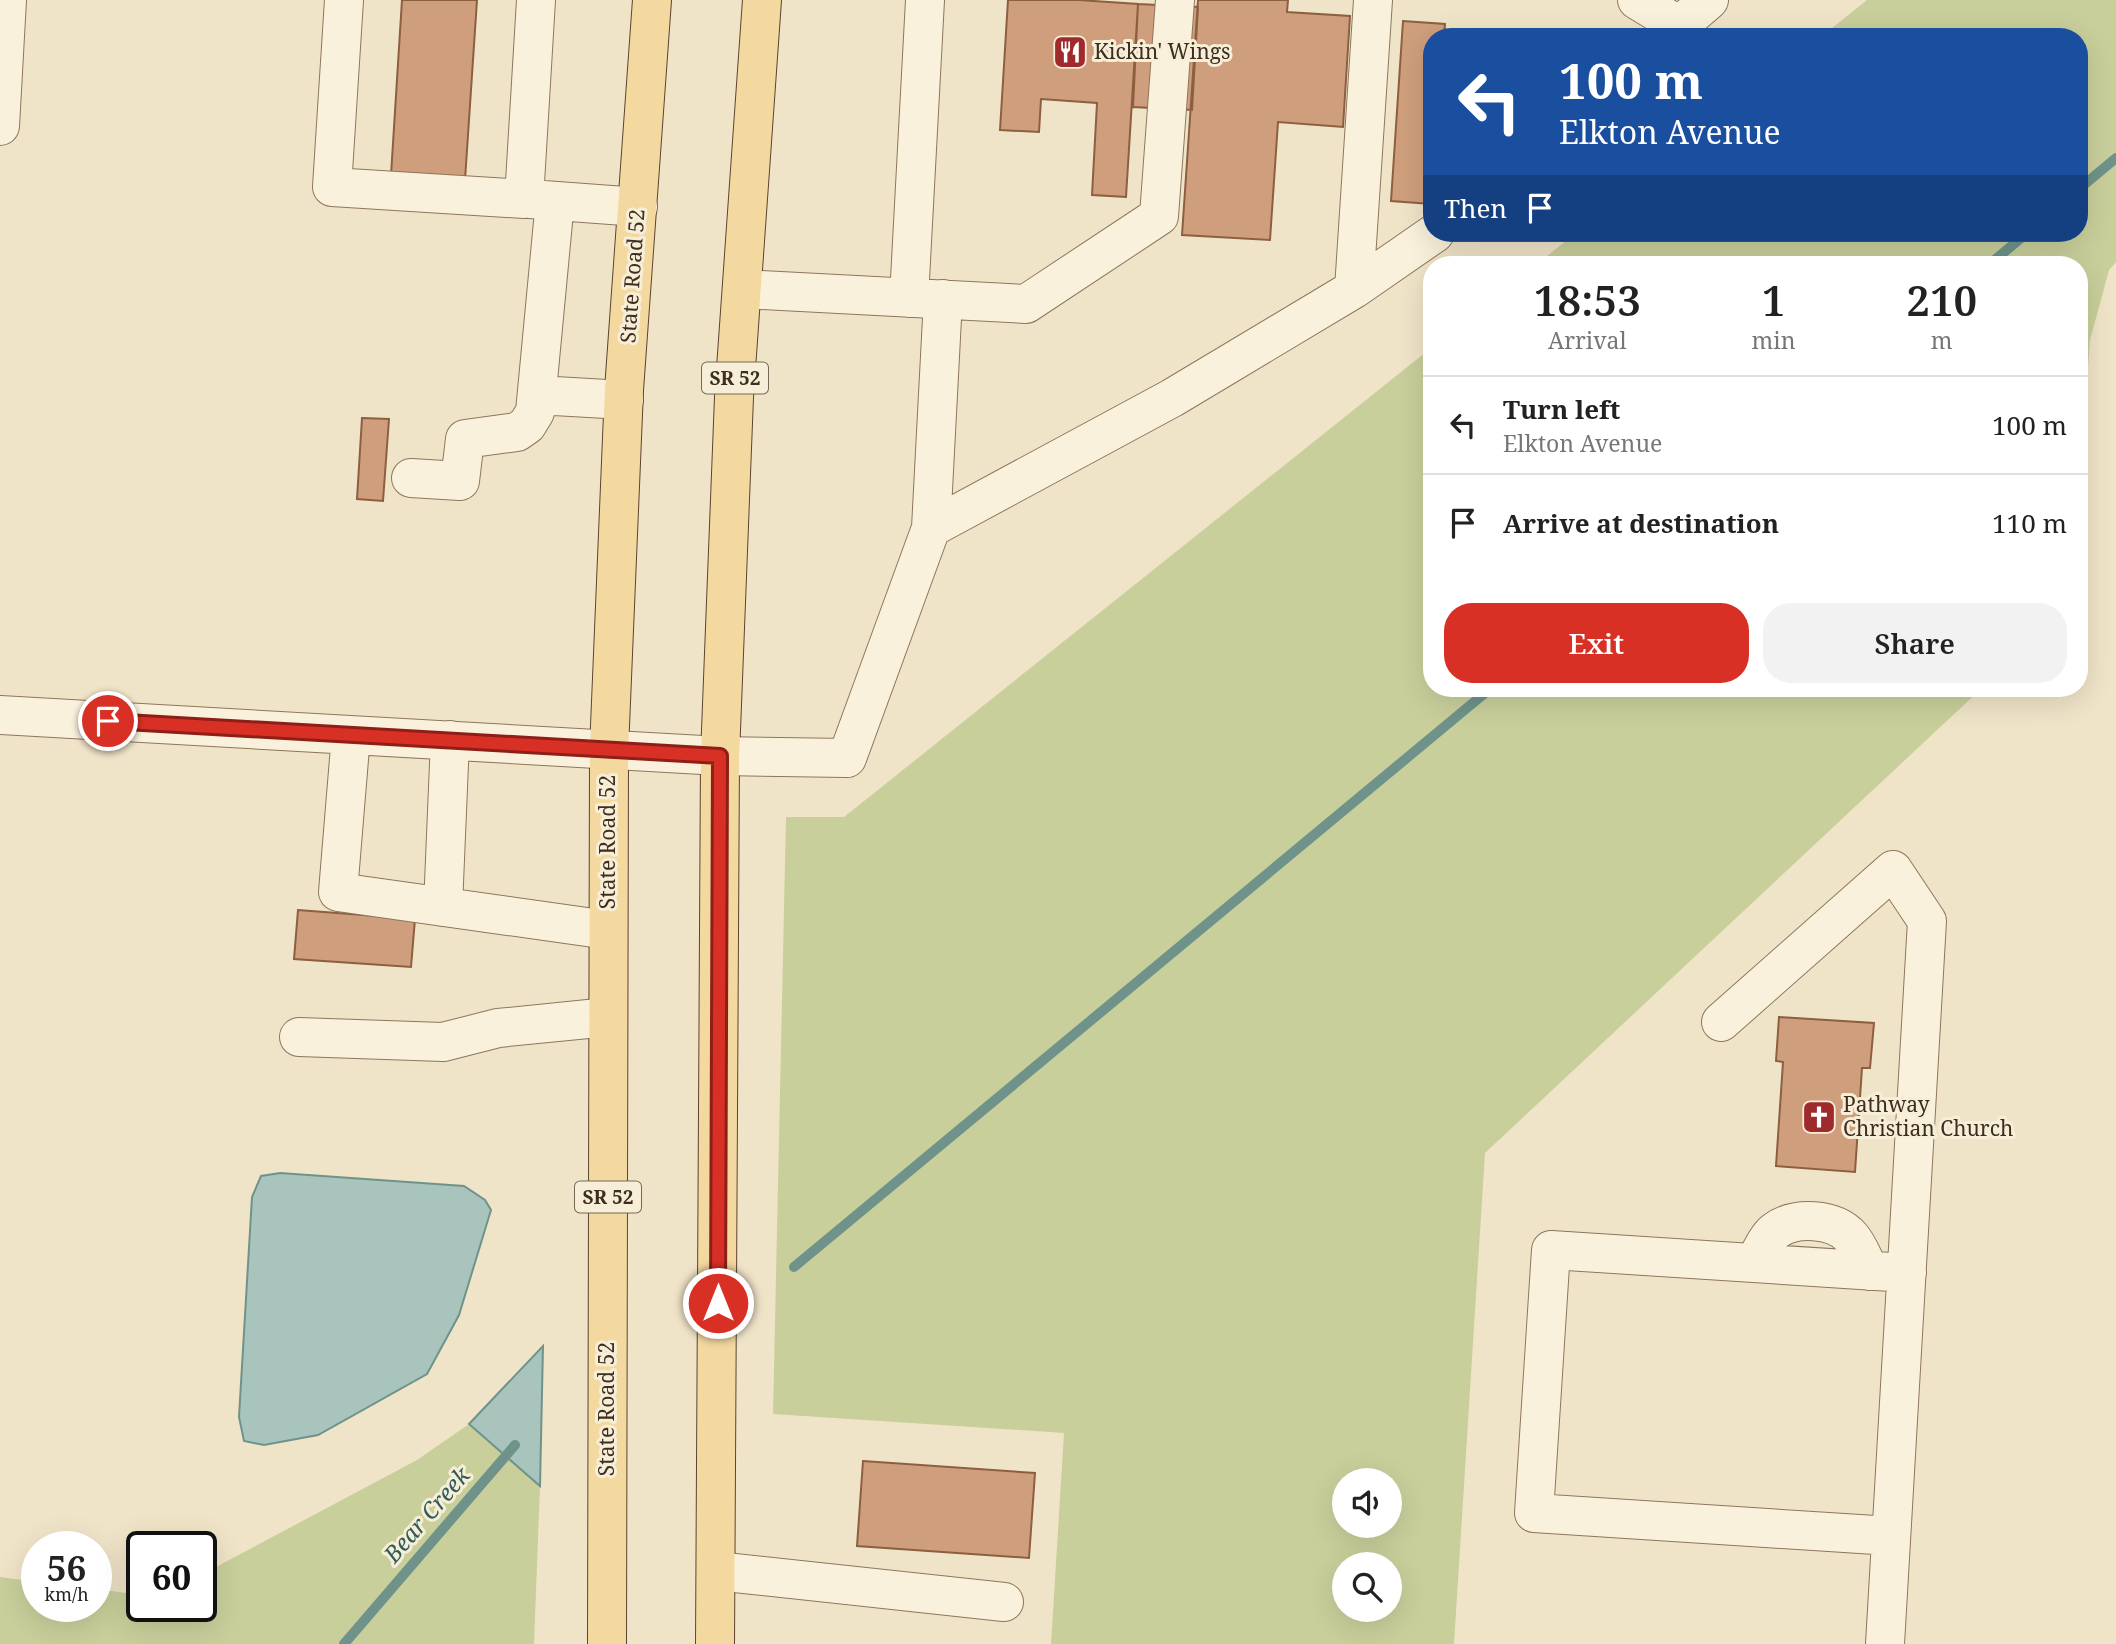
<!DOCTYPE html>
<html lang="en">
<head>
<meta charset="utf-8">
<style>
  :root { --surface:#fff; --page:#f2f2f2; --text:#222; --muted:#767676; --line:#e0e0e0; --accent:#d93025 }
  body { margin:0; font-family:"Noto Serif",serif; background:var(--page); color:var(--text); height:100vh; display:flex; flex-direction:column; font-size:26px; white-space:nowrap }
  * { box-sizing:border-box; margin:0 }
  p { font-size:23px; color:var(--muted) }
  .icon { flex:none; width:38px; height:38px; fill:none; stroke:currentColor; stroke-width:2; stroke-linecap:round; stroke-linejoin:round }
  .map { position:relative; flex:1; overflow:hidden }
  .drawer { position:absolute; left:1423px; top:256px; width:665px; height:441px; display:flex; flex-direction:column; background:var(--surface); border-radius:28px; box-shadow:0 7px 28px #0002 }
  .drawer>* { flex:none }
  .banner { position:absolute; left:1423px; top:28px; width:665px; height:214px; border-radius:28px; box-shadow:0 7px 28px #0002; background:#1a4fa0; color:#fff; overflow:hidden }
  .controls { position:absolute; left:1332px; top:1468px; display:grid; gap:14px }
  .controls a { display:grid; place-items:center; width:70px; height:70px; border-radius:50%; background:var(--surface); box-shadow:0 7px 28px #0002; font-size:35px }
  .speed { position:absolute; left:21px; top:1531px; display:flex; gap:14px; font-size:35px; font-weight:700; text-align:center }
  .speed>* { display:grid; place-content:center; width:91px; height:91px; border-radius:50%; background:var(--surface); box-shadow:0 7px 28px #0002; line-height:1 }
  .speed small { font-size:18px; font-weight:400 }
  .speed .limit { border:4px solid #111; border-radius:10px; background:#fff; color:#111 }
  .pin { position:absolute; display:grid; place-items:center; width:60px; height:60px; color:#fff; margin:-30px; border:4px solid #fff; border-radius:50%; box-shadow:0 2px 7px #0007 }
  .me { position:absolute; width:77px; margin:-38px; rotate:0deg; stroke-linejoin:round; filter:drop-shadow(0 0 5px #0008) }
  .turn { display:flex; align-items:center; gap:24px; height:147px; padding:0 21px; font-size:32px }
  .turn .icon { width:91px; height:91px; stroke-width:2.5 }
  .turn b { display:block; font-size:49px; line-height:60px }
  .then { display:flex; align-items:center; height:66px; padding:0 21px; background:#0003; gap:14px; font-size:26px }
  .eta { display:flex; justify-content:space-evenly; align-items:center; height:119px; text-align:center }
  .eta b { font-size:42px; font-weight:600; line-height:49px }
  .primary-button { display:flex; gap:14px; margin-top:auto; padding:14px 21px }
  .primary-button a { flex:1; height:80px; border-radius:28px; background:var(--accent); color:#fff; font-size:28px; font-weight:600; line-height:80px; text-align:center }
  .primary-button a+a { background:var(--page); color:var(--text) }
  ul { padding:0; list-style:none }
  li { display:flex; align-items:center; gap:21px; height:98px; padding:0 21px; border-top:2px solid var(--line) }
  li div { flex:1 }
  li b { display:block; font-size:26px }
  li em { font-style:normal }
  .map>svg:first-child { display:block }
  .green { fill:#c9cf9b; fill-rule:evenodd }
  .water { fill:#a9c4bc; stroke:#6f938a; stroke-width:2 }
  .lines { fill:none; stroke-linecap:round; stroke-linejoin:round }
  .stream { stroke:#6f938a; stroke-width:10 }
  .building { fill:#cf9f7d; stroke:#8d5f41; stroke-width:2 }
  .minor-casing { stroke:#8d765c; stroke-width:40 }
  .major-casing { stroke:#5b4430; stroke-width:40 }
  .minor { stroke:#faf1dc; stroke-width:38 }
  .major { stroke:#f3d9a0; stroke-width:38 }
  .route-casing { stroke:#8d1f18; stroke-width:18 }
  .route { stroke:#d93025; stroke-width:12 }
  .labels { text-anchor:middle; stroke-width:6; stroke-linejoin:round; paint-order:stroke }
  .shield { fill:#f7eed8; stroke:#756857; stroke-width:2 }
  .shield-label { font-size:19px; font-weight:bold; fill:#3d2e20 }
  .poi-label { font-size:21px; fill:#3d2e20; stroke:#f7eed8; text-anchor:start }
  .street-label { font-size:21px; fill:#3d2e20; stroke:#f7eed8 }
  .water-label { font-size:23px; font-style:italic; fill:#2f5d5a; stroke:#f7eed8 }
</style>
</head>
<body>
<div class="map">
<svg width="2116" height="1644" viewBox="0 0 2116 1644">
  <rect width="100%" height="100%" fill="#f0e4c8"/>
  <path class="green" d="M1867,0H2116V262L2109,270L2090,340L2079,490V264H1537L1576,233H2079V37H1821Z
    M1431,348L1432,688H1982L1485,1153L1454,1644H1051L1064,1433L773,1414L786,817H844ZM1344,1480H1390V1526H1344ZM1344,1564H1390V1610H1344Z
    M469,1424L540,1486L534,1644H0V1577L37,1582V1606H96V1589L142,1595V1606H201V1575L417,1460Z"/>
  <path class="water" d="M280,1173L464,1186L485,1200L491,1210L459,1315L427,1374L318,1435L264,1445L244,1441L239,1417L252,1197L261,1176Z
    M543,1346L540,1486L469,1424Z"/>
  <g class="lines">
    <path class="stream" d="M2079,189L2116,158
      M1990,264L2027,233
      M794,1267L1491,688
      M344,1644L515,1445"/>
  </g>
  <path class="building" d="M402,0H477L465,180L391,175Z
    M1008,0H1079L1138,4L1126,197L1092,195L1097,103L1041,99L1039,132L1000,130Z
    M1198,0H1288L1287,12L1350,16L1343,127L1278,122L1270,240L1182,235Z
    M1138,4L1198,7L1192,110L1133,107Z
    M1403,21L1445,24L1444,37H1432L1431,204L1391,201Z
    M362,418L389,419L383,501L357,499Z
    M298,910L415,919L411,967L294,959Z
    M1779,1017L1874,1023L1870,1068H1862L1855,1172L1776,1166L1783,1062L1776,1061Z
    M863,1461L1035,1473L1029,1558L857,1546Z"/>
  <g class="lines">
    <g class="minor-casing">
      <path id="minor" d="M344,0L332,187L524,199L536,0
        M1637,0L1678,25
        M1666,37L1709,0
        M0,126L7,0
        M530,199L638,207
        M742,289L1026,304L1159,216L1175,0
        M1354,289L1373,0
        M909,298L925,0
        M537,395L624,400
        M411,478L460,481L465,439L517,432L527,425L535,412L555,201
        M931,528L1172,398L1354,289L1435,233
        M0,715L720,756L847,758L931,528L943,299
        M351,735L338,892L608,930
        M443,907L450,740
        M1721,1022L1893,870L1927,921L1885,1644
        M299,1037L443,1042L498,1028L608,1017
        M1754,1263C1760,1254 1766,1238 1775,1231C1795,1216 1834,1218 1851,1237C1859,1246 1864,1261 1870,1271
        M1891,1536L1534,1513L1551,1250L1907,1273
        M716,1571L1004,1602"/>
    </g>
    <g class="major-casing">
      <path id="major" d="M607,1644L609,750L624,390L652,0
        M715,1644L720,756L734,397L762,0"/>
    </g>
    <use href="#minor" class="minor"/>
    <use href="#major" class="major"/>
  </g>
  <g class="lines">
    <g class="route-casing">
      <path id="route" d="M108,721L720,756L718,1303"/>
    </g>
    <use href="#route" class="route"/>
  </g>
  <defs>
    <g id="restaurant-square" transform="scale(1.75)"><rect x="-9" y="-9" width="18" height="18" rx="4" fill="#9e2a2b" stroke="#f7eed8"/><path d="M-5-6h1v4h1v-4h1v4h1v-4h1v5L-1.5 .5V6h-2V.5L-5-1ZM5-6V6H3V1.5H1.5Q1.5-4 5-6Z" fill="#fff"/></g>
    <g id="church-square" transform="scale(1.75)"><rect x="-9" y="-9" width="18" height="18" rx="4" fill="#9e2a2b" stroke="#f7eed8"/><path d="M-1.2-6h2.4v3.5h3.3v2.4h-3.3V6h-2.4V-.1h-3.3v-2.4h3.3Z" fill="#fff"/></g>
  </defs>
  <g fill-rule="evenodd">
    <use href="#restaurant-square" x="1070" y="52"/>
    <use href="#church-square" x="1819" y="1117"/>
  </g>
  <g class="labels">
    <g class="shield">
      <rect x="702" y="362.5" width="66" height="31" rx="5"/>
      <rect x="575" y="1181.5" width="66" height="31" rx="5"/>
    </g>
    <g class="shield-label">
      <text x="735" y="385">SR 52</text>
      <text x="608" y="1204">SR 52</text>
    </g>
    <g class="poi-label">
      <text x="1094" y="59">Kickin' Wings</text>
      <text x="1843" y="1112">Pathway<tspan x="1843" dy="24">Christian Church</tspan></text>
    </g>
    <g class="street-label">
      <text transform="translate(633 276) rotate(-86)" y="7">State Road 52</text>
      <text transform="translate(608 842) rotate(-90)" y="7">State Road 52</text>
      <text transform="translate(607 1409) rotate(-90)" y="7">State Road 52</text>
    </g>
    <g class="water-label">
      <text transform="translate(427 1515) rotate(-49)" y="8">Bear Creek</text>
    </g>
  </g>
</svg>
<div class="controls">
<a><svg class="icon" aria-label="sound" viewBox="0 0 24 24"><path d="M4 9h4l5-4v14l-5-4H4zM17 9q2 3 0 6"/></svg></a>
<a><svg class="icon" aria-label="search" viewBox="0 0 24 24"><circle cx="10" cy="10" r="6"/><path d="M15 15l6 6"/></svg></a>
</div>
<div class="speed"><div>56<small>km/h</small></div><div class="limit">60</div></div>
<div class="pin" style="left:108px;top:721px;background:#d93025"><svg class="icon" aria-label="arrive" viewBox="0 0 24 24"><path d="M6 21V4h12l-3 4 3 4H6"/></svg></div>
<svg class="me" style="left:718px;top:1303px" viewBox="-20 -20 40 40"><circle r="17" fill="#d93025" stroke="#fff" stroke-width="3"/><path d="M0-11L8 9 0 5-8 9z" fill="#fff"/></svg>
<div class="banner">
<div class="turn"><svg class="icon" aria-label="left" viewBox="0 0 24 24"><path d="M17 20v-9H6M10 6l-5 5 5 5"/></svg><div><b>100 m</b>Elkton Avenue</div></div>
<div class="then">Then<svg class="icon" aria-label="arrive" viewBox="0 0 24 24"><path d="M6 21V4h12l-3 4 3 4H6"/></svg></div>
</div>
<section class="drawer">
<div class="eta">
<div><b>18:53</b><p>Arrival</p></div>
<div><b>1</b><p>min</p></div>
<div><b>210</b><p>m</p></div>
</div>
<ul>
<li><svg class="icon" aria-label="left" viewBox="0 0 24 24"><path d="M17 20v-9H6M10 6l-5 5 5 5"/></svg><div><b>Turn left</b><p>Elkton Avenue</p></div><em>100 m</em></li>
<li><svg class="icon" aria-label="arrive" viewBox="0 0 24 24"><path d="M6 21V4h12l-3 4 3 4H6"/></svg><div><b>Arrive at destination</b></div><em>110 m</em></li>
</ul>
<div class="primary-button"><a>Exit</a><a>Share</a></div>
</section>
</div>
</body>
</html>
